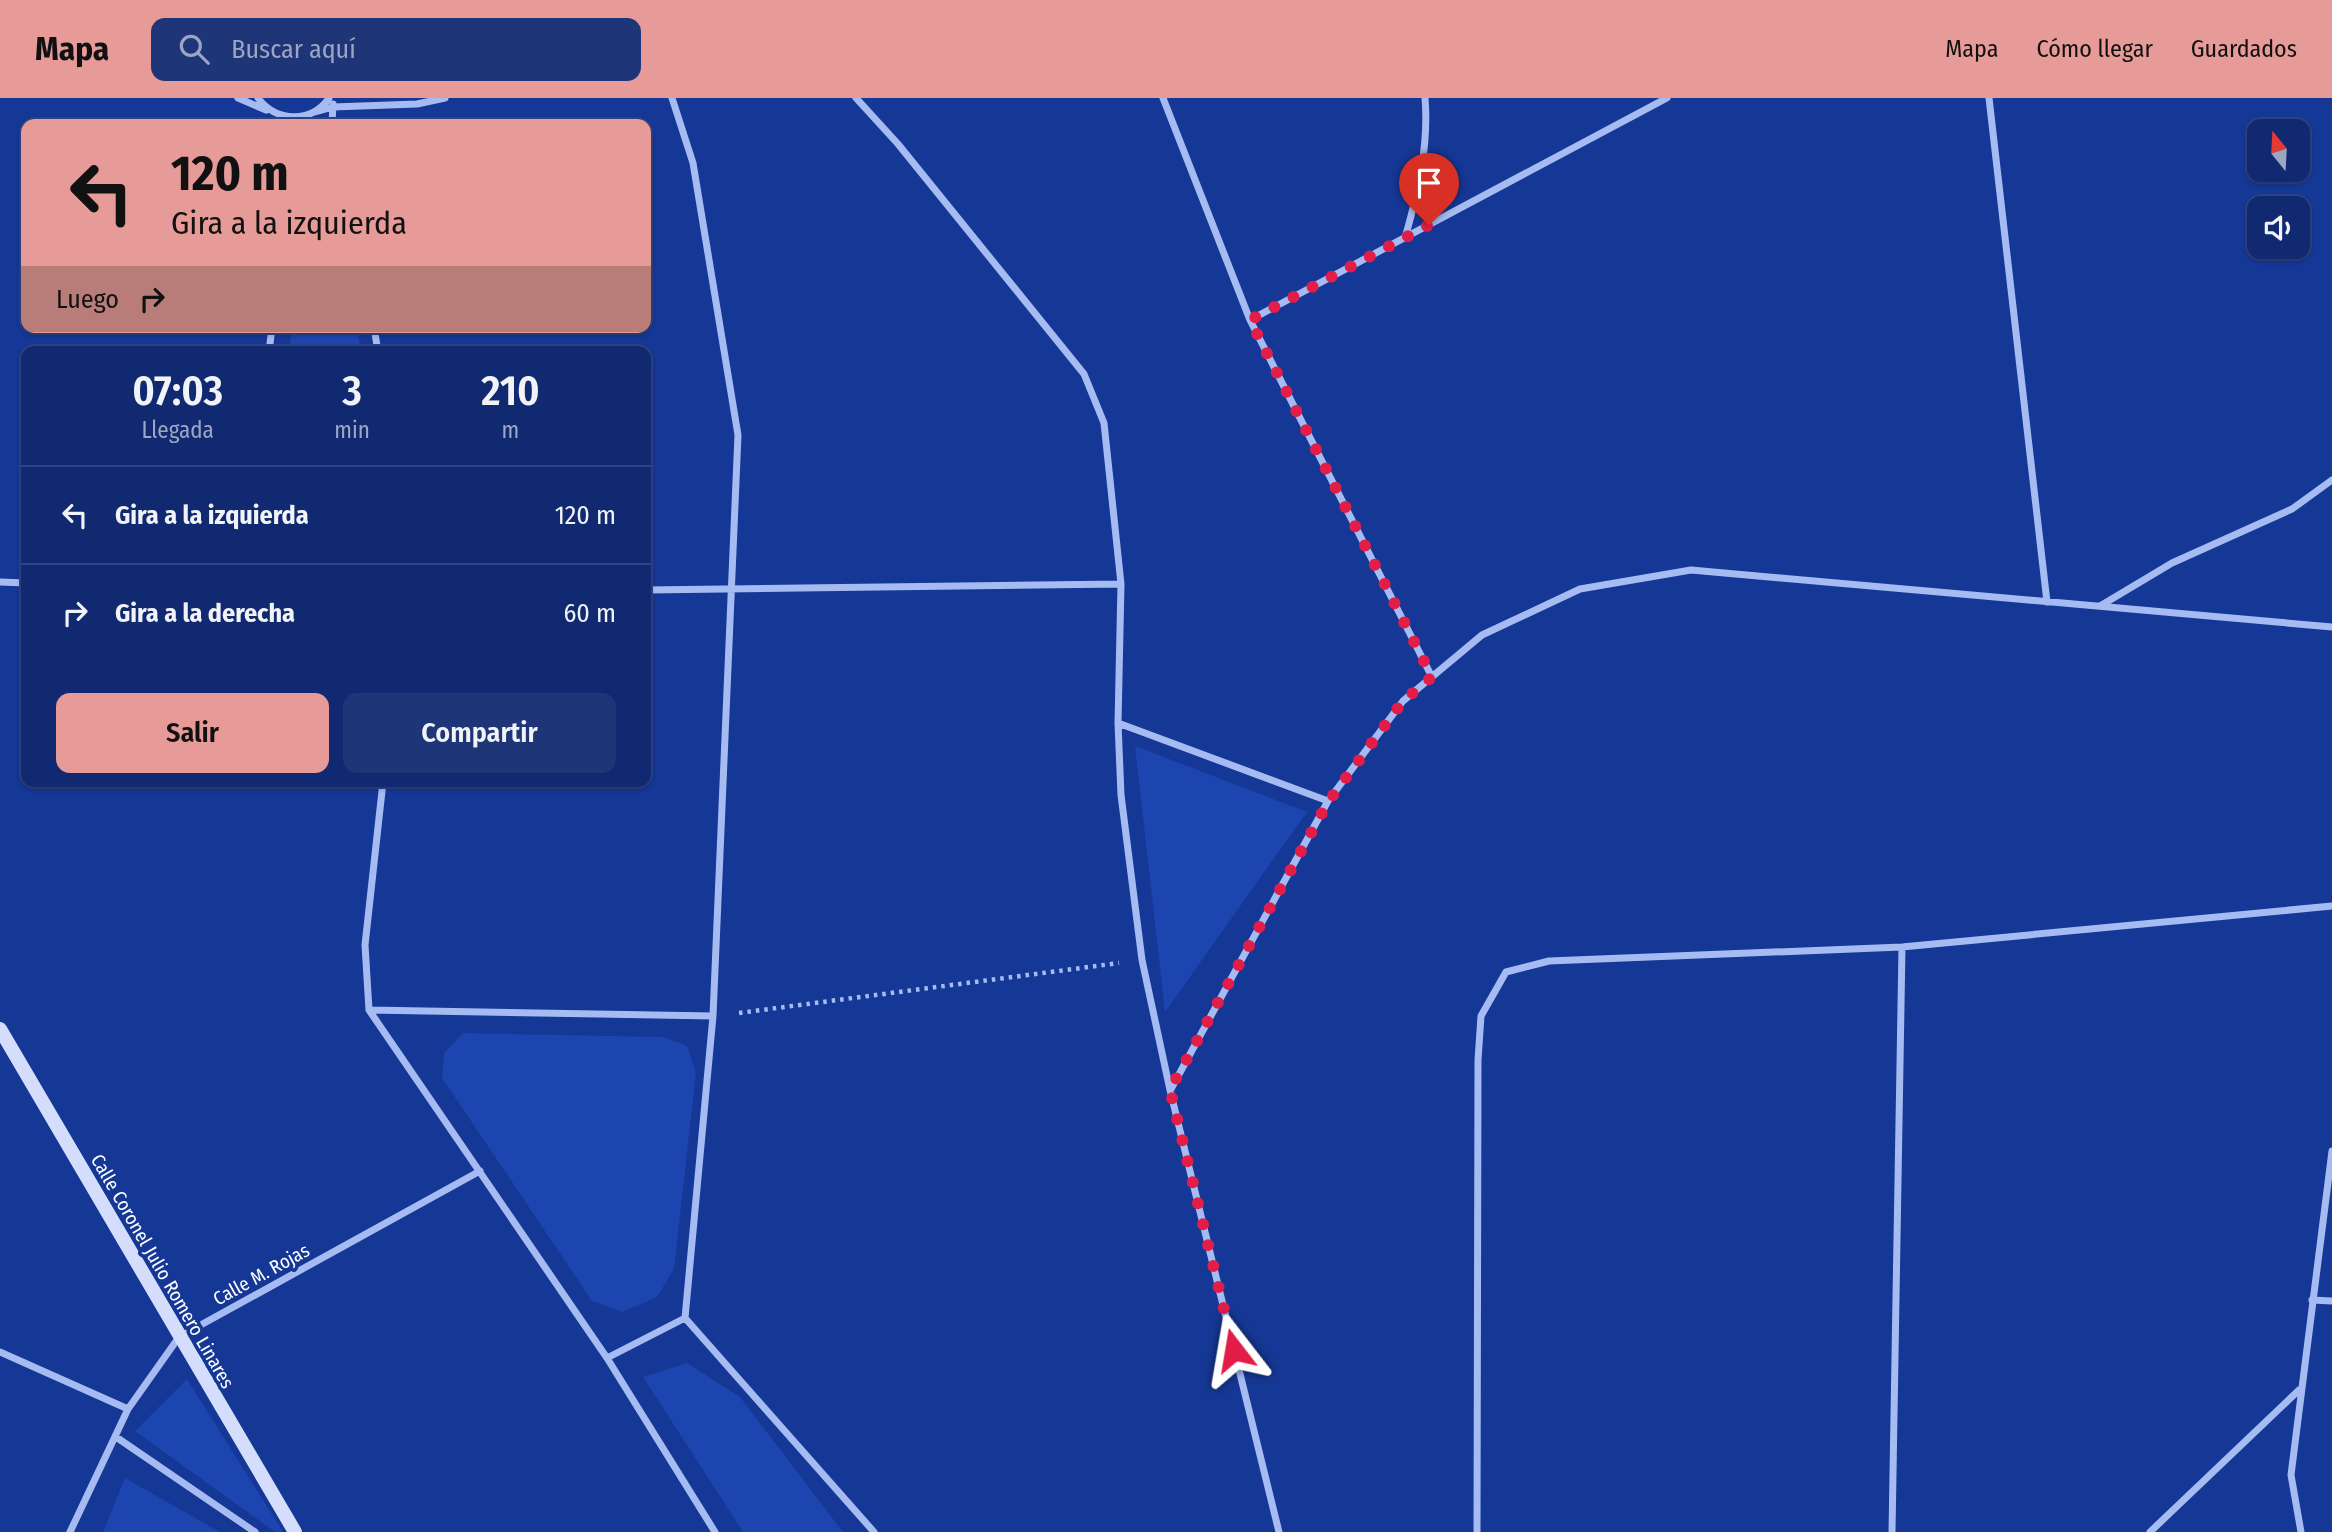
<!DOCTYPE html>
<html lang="es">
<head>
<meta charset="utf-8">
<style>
  :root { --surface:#102970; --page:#1e3578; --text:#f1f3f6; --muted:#9ca6c3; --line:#304583; --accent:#e69b98 }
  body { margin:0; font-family:"Fira Sans Condensed",sans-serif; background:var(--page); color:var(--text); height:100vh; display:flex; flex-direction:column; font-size:26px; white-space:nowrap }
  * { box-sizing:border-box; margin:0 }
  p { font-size:23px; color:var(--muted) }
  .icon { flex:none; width:38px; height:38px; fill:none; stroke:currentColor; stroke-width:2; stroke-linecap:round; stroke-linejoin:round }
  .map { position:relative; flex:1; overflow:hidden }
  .side { position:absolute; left:21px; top:248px; width:630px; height:441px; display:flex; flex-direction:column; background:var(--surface); border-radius:14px; box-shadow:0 2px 5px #0004,0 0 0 2px var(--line) }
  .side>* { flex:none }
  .top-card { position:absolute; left:21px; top:21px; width:630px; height:214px; border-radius:14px; box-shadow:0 2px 5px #0004,0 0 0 2px var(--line); background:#e69b98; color:#111; overflow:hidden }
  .needle { width:46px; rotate:342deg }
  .fabs { position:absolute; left:2247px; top:21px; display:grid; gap:14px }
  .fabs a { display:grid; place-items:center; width:63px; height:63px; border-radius:14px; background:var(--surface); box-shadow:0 2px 5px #0004,0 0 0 2px var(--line); font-size:35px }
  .pin { position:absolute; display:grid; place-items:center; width:60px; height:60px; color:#fff; margin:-72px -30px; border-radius:50% 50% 50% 0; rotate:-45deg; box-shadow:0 0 7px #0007 }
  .pin .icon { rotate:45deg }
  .me { position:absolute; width:77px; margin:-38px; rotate:346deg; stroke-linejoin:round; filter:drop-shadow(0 0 5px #0008) }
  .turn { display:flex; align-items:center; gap:24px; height:147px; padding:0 35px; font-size:32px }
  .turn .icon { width:91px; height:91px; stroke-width:2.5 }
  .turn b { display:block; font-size:49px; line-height:60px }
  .then { display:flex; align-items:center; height:66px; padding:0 35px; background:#0003; gap:14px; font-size:26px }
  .eta { display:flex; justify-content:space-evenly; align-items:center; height:119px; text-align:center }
  .eta b { font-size:42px; font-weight:600; line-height:49px }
  .action { display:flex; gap:14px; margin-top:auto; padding:14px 35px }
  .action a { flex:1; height:80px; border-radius:14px; background:var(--accent); color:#111; font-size:28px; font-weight:600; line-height:80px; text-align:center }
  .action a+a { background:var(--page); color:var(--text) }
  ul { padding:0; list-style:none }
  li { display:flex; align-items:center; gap:21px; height:98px; padding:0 35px; border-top:2px solid var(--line) }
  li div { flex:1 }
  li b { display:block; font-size:26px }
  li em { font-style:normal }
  header { display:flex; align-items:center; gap:42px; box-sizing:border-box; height:98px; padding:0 35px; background:var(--accent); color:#111 }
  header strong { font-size:33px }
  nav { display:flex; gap:38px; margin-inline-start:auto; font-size:24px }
  .search { width:490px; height:63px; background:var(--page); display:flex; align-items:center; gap:18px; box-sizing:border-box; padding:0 24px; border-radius:14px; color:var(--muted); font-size:26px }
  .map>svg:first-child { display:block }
  .green { fill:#1d45af }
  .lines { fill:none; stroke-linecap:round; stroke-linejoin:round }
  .path { stroke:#a5bbf2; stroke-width:4.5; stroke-dasharray:3.5 5; stroke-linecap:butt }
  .minor { stroke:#a5bbf2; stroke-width:7 }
  .secondary { stroke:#d4defc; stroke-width:14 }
  .route { stroke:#e11d48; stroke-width:12; stroke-dasharray:0 21.6 }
  .labels { text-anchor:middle; stroke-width:7; stroke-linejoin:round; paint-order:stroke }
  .street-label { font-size:19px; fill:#fff; stroke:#153795 }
</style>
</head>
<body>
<header>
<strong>Mapa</strong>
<div class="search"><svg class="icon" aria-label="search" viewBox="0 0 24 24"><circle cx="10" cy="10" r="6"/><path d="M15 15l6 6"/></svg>Buscar aquí</div>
<nav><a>Mapa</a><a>Cómo llegar</a><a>Guardados</a></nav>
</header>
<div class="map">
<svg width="2332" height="1434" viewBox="0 0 2332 1434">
  <rect width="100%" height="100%" fill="#153795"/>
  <path class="green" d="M292,229H357L361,254H289Z
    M1135,648L1307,714L1165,914Z
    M463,935L664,939L687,948L696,975L674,1171L657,1199L622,1214L592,1203L442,980L444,955Z
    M687,1265L740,1299L843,1434H743L643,1279Z
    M187,1281L283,1434H275L135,1333Z
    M125,1380L220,1434H103Z"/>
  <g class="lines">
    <path class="path" d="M739,915L1119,865"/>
    <path class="minor" d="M238,0L266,12
      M258,0C275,24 312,26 329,0
      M856,0L898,46L1084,276L1104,325L1121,486L1118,625L1121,697L1142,862L1170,992L1279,1434
      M1163,0L1250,222L1432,579
      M1989,0L2047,504
      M315,14L333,9L417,6L445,0
      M332,26L333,6
      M1405,140C1418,94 1429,48 1425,0
      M1250,222L1667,0
      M374,229L378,254
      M269,254L272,229
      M0,484L26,485
      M646,492L1121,486
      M2100,508L2172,465L2292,411L2332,382
      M1118,625L1328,703
      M383,684L365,847L369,912L607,1260L715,1434
      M369,912L713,918
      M1171,991L1328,703L1403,603L1482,537L1580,491L1691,472L2332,529
      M2312,1202L2332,1203
      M685,1220L874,1434
      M0,1254L128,1311
      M607,1260L685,1220L713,918L738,337L693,65L672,0
      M116,1339L255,1434
      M70,1434L128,1311L179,1239L480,1073
      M1477,1434L1478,962L1481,918L1506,874L1549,863L1902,849L2332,808
      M1892,1434L1902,849
      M2150,1434L2299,1292
      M2301,1434L2291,1377L2332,1053"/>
    <path class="secondary" d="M0,931L295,1434"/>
  </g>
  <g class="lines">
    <path class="route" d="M1234,1252L1170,992L1328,704L1403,603L1432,579L1250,222L1429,127"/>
  </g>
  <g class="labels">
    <g class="street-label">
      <text transform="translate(163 1173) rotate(60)" y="7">Calle Coronel Julio Romero Linares</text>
      <text transform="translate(261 1176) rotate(-29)" y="7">Calle M. Rojas</text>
    </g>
  </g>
</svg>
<div class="fabs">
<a><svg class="needle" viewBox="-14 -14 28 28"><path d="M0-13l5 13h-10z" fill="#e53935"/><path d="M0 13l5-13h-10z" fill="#9ca6c3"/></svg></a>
<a><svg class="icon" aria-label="sound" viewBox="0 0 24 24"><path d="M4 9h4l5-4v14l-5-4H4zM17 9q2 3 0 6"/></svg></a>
</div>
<div class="pin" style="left:1429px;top:127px;background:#d93025"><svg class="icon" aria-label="arrive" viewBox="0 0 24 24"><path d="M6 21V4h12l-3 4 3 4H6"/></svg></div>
<svg class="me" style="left:1234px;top:1252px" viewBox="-20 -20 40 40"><path d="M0-17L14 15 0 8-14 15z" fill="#e11d48" stroke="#fff" stroke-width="4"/></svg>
<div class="top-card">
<div class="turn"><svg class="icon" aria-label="left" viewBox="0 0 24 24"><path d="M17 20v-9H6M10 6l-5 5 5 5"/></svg><div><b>120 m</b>Gira a la izquierda</div></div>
<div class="then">Luego<svg class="icon" aria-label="right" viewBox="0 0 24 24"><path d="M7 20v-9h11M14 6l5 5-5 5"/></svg></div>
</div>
<section class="side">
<div class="eta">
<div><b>07:03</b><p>Llegada</p></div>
<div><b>3</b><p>min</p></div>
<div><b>210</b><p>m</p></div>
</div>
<ul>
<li><svg class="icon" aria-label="left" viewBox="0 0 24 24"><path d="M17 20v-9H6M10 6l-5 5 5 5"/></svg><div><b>Gira a la izquierda</b></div><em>120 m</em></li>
<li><svg class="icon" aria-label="right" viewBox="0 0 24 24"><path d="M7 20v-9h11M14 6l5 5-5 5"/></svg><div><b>Gira a la derecha</b></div><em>60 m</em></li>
</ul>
<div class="action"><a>Salir</a><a>Compartir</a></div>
</section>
</div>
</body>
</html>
